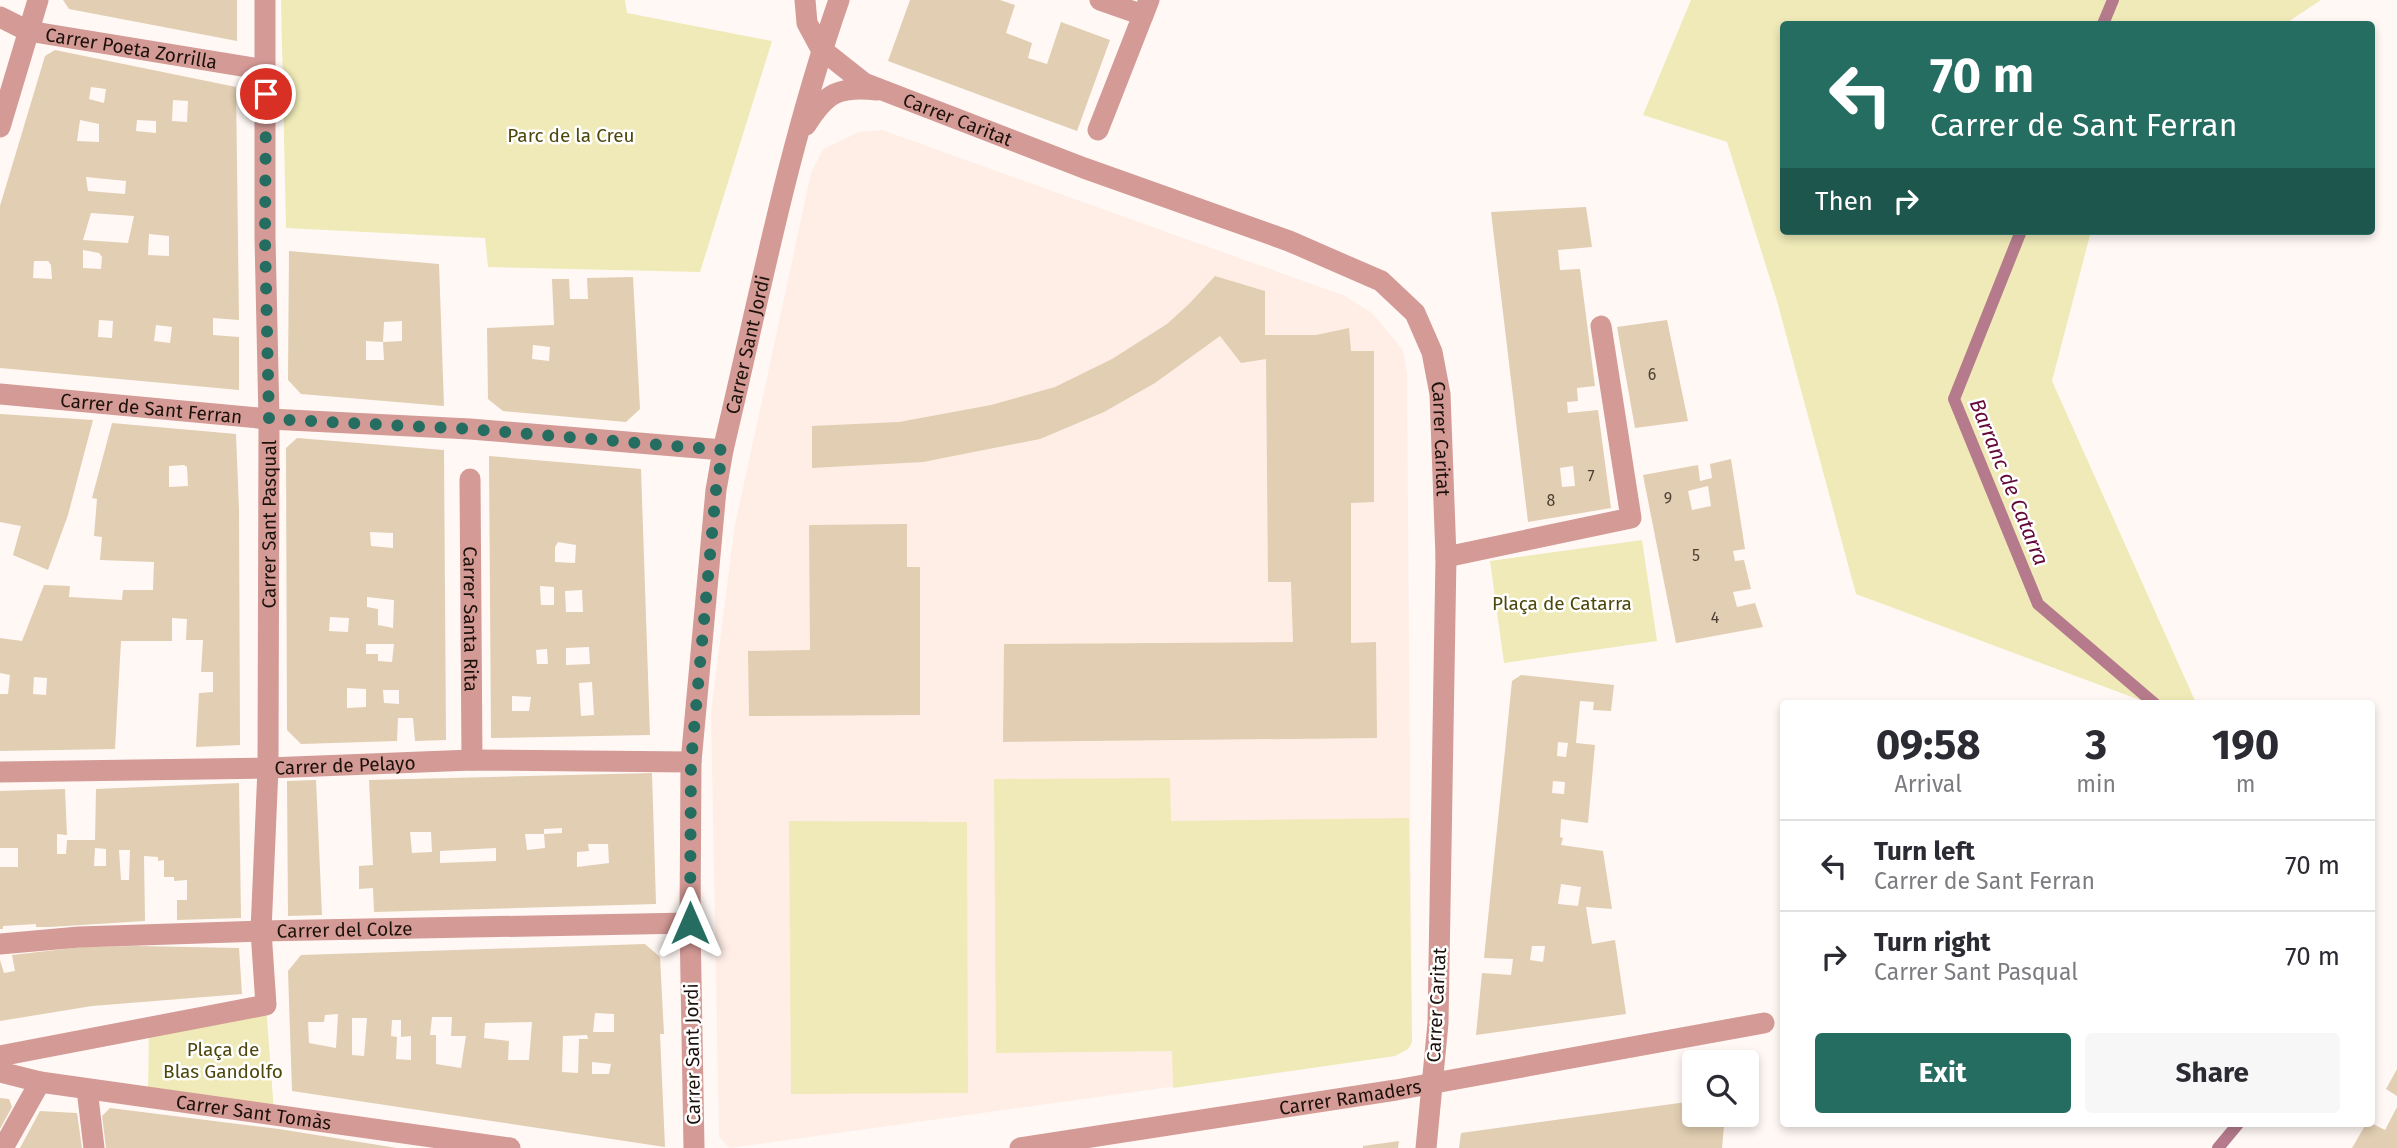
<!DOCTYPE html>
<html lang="en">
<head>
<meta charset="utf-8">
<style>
  :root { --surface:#fff; --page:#f7f7f7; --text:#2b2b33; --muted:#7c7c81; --line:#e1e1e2; --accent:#256c61 }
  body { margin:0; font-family:"Fira Sans",sans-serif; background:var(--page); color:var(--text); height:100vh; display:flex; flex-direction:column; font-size:26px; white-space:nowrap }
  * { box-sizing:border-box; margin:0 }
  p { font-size:23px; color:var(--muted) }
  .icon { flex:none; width:38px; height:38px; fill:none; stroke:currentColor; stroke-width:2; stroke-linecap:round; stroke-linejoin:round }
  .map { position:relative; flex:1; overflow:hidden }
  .drawer { position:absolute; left:1780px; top:700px; width:595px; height:427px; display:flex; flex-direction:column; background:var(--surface); border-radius:7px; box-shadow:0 4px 10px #0003 }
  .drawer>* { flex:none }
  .hud { position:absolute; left:1780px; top:21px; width:595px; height:214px; border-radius:7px; box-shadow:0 4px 10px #0003; background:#256c61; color:#fff; overflow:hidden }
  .tools { position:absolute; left:1682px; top:1050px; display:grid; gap:14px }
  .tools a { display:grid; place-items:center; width:77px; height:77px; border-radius:7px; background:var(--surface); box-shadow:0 4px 10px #0003; font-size:35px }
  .pin { position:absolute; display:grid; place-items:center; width:60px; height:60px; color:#fff; margin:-30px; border:4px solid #fff; border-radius:50%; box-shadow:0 2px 7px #0007 }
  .me { position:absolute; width:77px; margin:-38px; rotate:0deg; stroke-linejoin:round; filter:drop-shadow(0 0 5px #0008) }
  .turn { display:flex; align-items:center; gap:24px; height:147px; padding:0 35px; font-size:32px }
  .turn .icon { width:91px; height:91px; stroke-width:2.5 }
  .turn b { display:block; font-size:49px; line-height:60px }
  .then { display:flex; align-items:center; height:66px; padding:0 35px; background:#0003; gap:14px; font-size:26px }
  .eta { display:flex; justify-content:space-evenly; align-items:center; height:119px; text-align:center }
  .eta b { font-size:42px; font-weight:700; line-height:49px }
  .cta { display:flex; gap:14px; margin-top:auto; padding:14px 35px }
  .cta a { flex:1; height:80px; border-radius:7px; background:var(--accent); color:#fff; font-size:28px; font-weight:700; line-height:80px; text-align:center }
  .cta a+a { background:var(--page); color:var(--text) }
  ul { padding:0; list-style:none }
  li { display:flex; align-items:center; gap:21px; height:91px; padding:0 35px; border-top:2px solid var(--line) }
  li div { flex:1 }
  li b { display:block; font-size:26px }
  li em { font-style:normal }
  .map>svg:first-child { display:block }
  .built { fill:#ffeee6 }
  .green { fill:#efeab7 }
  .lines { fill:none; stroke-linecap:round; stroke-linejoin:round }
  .stream { stroke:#b57b8c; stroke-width:12 }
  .building { fill:#e2ceb2; fill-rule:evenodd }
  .minor { stroke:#d49a96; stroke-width:21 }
  .route { stroke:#256c61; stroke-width:12; stroke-dasharray:0 21.6 }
  .labels { text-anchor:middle; stroke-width:5; stroke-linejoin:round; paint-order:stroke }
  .number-label { font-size:16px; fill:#4e4035 }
  .street-label { font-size:19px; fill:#1c110b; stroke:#fff }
  .park-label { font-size:19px; fill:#4e470b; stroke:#fff }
  .water-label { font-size:21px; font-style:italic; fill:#630937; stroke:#fff }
</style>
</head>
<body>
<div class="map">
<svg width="2397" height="1148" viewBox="0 0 2397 1148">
  <rect width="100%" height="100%" fill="#fff8f5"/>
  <path class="built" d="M882,130L1345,296L1372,313L1403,350L1407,374L1412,1042L1408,1049L1395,1056L729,1148L719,1137L711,712L734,530L811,173L823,149L859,132Z"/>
  <path class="green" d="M281,0H625L627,13L772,41L700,272L488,267L485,238L286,228Z
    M1691,0H2321L2285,24H1783V231H2091L2052,381L2196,703H2148L1856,594L1777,301L1727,142L1643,115Z
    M1642,540L1657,641L1504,663L1490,561Z
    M1170,778L1171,821L1409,818L1412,1042L1408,1049L1395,1056L1173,1088L1172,1051L996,1053L994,779Z
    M789,821L967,822L968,1093L791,1094Z
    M266,1005L274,1113L148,1097L149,1027Z"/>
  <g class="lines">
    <path class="stream" d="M2103,24L2113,0
      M2021,231L1954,399L2038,604L2155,704
      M2218,1148L2238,1124"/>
  </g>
  <path class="building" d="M63,0H237V41L69,9Z
    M910,0H1000L1015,5L1006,33L1032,43L1028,58L1047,64L1061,22L1110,40L1077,131L888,61Z
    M55,50L236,87L239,320L213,318V335L239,337V390L0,368V206L45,56ZM91,87L106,89L104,103L89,99ZM173,100L188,101L187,122L172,121ZM80,120L99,124V142L77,141ZM137,120L156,121V133L136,131ZM86,177L126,181L125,194L88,191ZM91,213L134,216L128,243L83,240ZM149,234L169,236V256L148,255ZM83,250L99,253L102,257L101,269L83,268ZM34,261H48L51,265L52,279L33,278ZM99,320L113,321L112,338L98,337ZM156,325L172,327L170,343L154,341Z
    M1586,207L1592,247L1558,250L1560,270L1580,269L1595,386L1577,388L1578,401L1567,402L1568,413L1598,410L1611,508L1528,522L1491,212ZM1573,466L1575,486L1562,487L1560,468Z
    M289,251L439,264L444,406L301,394L288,380ZM402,321V341L383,342L384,360H366V341L383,342L384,322Z
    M1215,276L1265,291V335H1316L1349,328L1351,351H1374V502L1351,503V643L1376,642L1377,738L1003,742L1004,644L1293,642L1291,582H1268L1266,359L1241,363L1220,336L1155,383L1104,412L1040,439L923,462L812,468V426L899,422L991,405L1055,387L1112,359L1167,324L1189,304Z
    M633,277L640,409L626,422L503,411L488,399L487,328L554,325L552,279H569L570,299H588L587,278ZM533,345L550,347L549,361L532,359Z
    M1667,320L1688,421L1635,428L1617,327Z
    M0,414L93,420L68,515L48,570L13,555L21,526L0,522Z
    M112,423L236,434L239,510L240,745L196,747L199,693L213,692V672H201L203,640H186L187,619L172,618V641H121L115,749L0,751V694H8L10,675L0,673V638L22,641L44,585L70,586L69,597L122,600L123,590H153L154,562L100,560L102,537L94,536L97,499L92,498ZM184,465L187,467L188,486L169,487V466ZM34,677L47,678L46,695L33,694Z
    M297,438L444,450L446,740L415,741L413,718H398L397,741L301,744L287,730L286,448ZM370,532L393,533V548L371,546ZM367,597L394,600L393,628L378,625V609L367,607ZM330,617L349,618L348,632L329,631ZM366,644H394L392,662L378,661V654H366ZM347,688L366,689V707L347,708ZM383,690H399V704L384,703Z
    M489,456L641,469L650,735L491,738ZM558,542L576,545L575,563L555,562V547ZM540,586L554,587V605H541ZM582,590L583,612H566L565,591ZM589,647L590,664L566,665V648ZM547,649L548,664H537L536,650ZM592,682L594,715L581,716L579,683ZM512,696L531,697L529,711H512Z
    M1731,459L1745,549L1733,551L1735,561L1744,560L1751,589L1733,592L1737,607L1755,603L1763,627L1676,643L1643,475L1698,465L1700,481L1712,478L1710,464ZM1708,486L1711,506L1692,510L1688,491Z
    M907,524V567H920V715L749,716L748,651L810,650L809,525Z
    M1521,675L1614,685L1611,711L1593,710L1594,702L1580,701L1576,743L1595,745L1588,823L1561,819L1560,837L1563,838L1561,845L1603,851L1612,909L1586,907L1592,944L1615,940L1626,1014L1476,1035L1482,973L1511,975L1513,959L1484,958L1512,681ZM1558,742L1568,743L1566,757L1557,756ZM1553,781L1565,782L1564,794L1552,793ZM1561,884L1581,887L1578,906L1558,904ZM1532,946H1545L1543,962L1530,960Z
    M652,773L656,904L374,912L373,888L359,889V866L373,865L369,780ZM562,828V833L544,834L545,848L527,850L525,834H544V829ZM410,832H431L432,852L412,853ZM588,844H608L609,863L577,867V852L589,851ZM496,848V861L440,863V851Z
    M316,780L322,915L288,916L287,781Z
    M239,783L241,918L177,920V900H187V880L174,881V877H164V860L158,861V857L144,856L145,921L50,927H36V924L3,926V929H0V867H18V848H0V791L65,789L67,835L57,834V854H66L67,840H95L96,789ZM95,848L106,849V866H94ZM119,850H130L129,880H121Z
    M645,944L660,957L664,1034H660L665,1147L292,1091L288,971L301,955ZM595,1013L614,1014V1032H593ZM338,1014L336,1048L309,1043L308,1022H324L325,1015ZM432,1017H452L451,1036H466L461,1068L436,1064V1035H430ZM352,1018H367L364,1056L352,1055ZM392,1020H401V1037L411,1036V1060L396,1059L397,1037L391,1036ZM532,1022L529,1060H508L509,1041L484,1038L485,1023ZM587,1035L588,1039H579L578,1073L562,1072L563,1036ZM592,1062L611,1064L609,1074H592Z
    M136,946L239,948L242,994L92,1006L0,1021V960L4,973L15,971L12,955L82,947Z
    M2397,1069V1096L2386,1089Z
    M0,1098L9,1099L12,1107L0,1129Z
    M1694,1101V1115H1725L1722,1148H1459L1461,1133Z
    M2397,1107V1148H2352L2366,1124H2373L2385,1130Z
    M110,1108L279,1129L397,1148H106L102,1116Z
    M40,1111L77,1113L82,1148H20Z
    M1399,1141L1398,1148H1363V1146Z"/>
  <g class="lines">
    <g class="minor">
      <path id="s1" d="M805,0L807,23L821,49L864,83L1084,168L1289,241L1381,281L1415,313L1432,352L1440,394L1446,557L1438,1023L1426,1148"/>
      <path d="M1100,0L1143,15"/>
      <path id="s2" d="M0,17L28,31L266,70"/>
      <path d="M806,125C826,93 838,86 877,90"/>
      <path d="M0,127L38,0"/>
      <path d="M1098,130L1149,0"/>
      <path id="s3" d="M0,394L269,419L470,429L723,450"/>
      <path id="s4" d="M470,479L472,760"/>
      <path d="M1446,557L1631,518L1601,326"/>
      <path id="s5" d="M0,772L268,768L472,760L691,762"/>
      <path id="s6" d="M0,944L79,937L261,931L690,923"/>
      <path id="s7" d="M0,1056L266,1005L261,931L268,768L269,419L265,238V0"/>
      <path id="s8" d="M0,1072L40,1082L510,1148"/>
      <path d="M87,1089L94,1148"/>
      <path d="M3,1148L40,1082"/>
      <path id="s9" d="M694,1148L690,923L691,762L716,490L723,450C759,299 788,146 839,0"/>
      <path id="s10" d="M1020,1148L1396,1090L1764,1023"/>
    </g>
  </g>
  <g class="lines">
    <path class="route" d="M266,94L265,239L269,419L470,429L723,450L716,490L691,762L690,923"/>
  </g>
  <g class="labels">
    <g class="number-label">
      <text x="1652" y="380">6</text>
      <text x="1591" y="482">7</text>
      <text x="1668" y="504">9</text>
      <text x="1551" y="506">8</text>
      <text x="1696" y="561">5</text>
      <text x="1715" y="623">4</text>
    </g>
    <g class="street-label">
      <text dy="7" stroke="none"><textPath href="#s2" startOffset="136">Carrer Poeta Zorrilla</textPath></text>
      <text dy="7" stroke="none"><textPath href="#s1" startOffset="208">Carrer Caritat</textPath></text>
      <text dy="7" stroke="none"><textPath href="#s9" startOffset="808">Carrer Sant Jordi</textPath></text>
      <text dy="7" stroke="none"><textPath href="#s3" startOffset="152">Carrer de Sant Ferran</textPath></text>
      <text dy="7" stroke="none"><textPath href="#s1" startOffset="838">Carrer Caritat</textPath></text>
      <text dy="7" stroke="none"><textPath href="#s7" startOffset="752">Carrer Sant Pasqual</textPath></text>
      <text dy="7" stroke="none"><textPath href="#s4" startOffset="140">Carrer Santa Rita</textPath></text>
      <text dy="7" stroke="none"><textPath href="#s5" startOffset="345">Carrer de Pelayo</textPath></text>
      <text dy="7" stroke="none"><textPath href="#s6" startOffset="345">Carrer del Colze</textPath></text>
      <text transform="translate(1436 1005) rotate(-87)" y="7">Carrer Caritat</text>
      <text transform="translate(692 1054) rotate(-91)" y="7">Carrer Sant Jordi</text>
      <text dy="7" stroke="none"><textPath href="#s10" startOffset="334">Carrer Ramaders</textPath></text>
      <text dy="7" stroke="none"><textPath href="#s8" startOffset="257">Carrer Sant Tomàs</textPath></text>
    </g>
    <g class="park-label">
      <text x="571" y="142">Parc de la Creu</text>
      <text x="1562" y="610">Plaça de Catarra</text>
      <text x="223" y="1056">Plaça de<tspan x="223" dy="22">Blas Gandolfo</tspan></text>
    </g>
    <g class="water-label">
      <text transform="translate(2009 482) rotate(68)" y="7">Barranc de Catarra</text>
    </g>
  </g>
</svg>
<div class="tools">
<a><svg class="icon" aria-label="search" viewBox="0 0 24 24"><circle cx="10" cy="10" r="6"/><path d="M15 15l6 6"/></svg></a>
</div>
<div class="pin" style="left:266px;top:94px;background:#d93025"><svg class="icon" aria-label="arrive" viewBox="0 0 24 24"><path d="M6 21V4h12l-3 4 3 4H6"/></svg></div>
<svg class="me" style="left:690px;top:923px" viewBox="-20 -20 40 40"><path d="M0-17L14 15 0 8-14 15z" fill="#256c61" stroke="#fff" stroke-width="4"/></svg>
<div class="hud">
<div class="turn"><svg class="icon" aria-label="left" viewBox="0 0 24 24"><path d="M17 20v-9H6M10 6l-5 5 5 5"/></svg><div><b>70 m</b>Carrer de Sant Ferran</div></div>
<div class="then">Then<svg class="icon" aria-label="right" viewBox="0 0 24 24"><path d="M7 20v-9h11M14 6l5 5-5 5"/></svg></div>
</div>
<section class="drawer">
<div class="eta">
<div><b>09:58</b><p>Arrival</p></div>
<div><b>3</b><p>min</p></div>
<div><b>190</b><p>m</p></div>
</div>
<ul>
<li><svg class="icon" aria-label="left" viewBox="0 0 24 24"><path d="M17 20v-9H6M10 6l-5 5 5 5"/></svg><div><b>Turn left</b><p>Carrer de Sant Ferran</p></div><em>70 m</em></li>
<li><svg class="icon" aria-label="right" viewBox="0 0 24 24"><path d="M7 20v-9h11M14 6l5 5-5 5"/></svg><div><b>Turn right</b><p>Carrer Sant Pasqual</p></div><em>70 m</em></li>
</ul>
<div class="cta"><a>Exit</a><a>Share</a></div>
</section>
</div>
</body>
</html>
